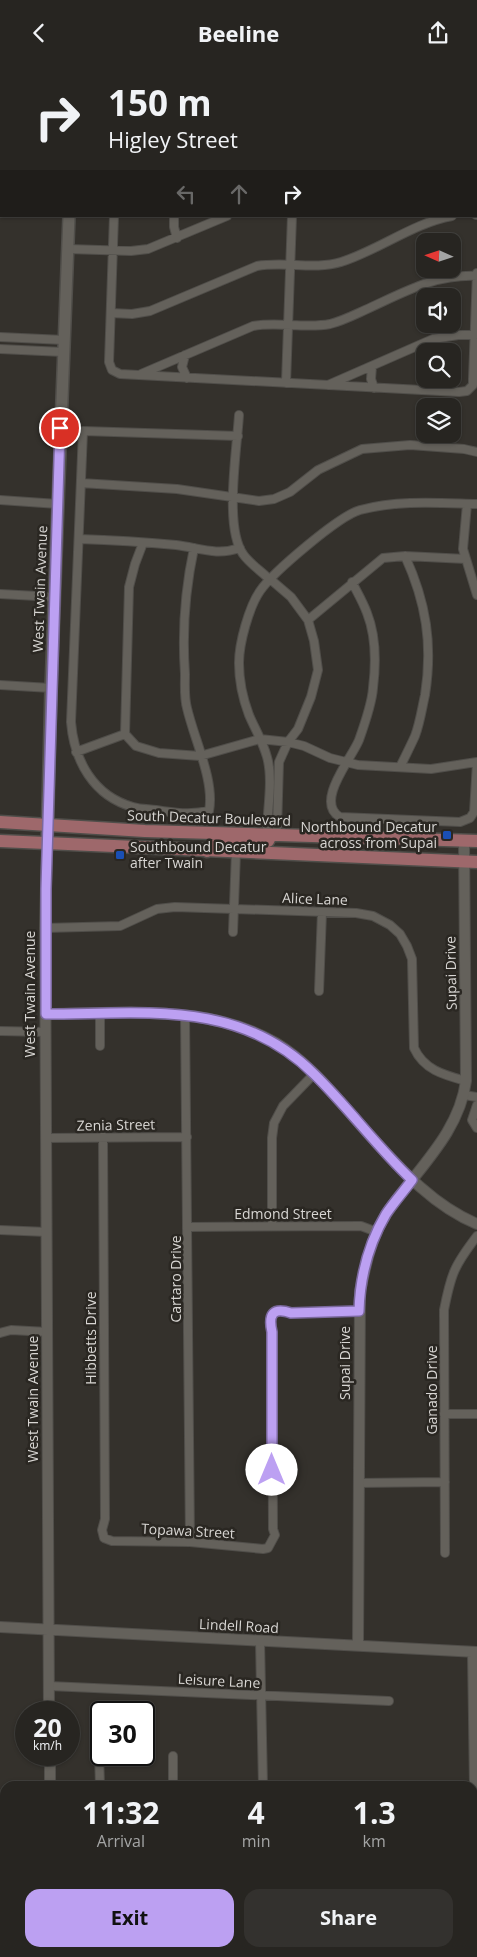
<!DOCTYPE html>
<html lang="en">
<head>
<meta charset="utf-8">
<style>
  :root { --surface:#272521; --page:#33312e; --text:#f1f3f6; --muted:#a4a5a5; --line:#43423f; --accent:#bca0f2 }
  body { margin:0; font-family:"Open Sans",sans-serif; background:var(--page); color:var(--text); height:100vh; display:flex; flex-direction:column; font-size:19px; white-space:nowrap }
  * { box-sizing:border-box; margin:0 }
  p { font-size:16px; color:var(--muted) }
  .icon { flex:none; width:28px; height:28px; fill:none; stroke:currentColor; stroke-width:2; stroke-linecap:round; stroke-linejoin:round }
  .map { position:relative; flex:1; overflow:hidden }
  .panel { position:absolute; left:0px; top:1716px; width:478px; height:176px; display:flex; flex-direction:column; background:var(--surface); border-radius:15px 15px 0 0; box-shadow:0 1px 4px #0004,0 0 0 1px var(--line) }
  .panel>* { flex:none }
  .guide { position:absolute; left:0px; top:0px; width:478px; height:152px; box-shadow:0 1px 4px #0004,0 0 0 1px var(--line); background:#272521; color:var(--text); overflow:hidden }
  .needle { width:32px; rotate:273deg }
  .fabs { position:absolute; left:416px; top:168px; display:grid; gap:10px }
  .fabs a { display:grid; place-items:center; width:45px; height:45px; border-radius:10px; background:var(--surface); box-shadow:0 1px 4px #0004,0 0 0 1px var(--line); font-size:25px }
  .speed { position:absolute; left:15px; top:1636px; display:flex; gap:10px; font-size:25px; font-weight:700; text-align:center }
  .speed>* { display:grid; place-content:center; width:65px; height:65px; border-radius:50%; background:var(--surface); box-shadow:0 1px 4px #0004,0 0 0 1px var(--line); line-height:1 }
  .speed small { font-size:12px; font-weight:400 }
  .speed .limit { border:2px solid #111; border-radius:8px; background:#fff; color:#111 }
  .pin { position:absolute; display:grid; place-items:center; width:42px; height:42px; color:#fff; margin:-21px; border:2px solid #fff; border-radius:50%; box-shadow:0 1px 5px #0007 }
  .me { position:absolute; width:55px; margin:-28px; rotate:0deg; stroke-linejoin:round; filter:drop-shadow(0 0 4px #0008) }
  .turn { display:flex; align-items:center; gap:18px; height:105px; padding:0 25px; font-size:22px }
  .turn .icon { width:65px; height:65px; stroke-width:2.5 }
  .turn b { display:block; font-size:35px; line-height:42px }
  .lanes { display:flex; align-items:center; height:48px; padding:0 25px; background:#0003; justify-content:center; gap:25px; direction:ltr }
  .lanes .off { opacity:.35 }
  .eta { display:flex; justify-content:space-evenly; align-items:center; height:85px; text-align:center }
  .eta b { font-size:30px; font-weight:700; line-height:35px }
  .action { display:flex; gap:10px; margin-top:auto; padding:10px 25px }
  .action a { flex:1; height:58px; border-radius:15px; background:var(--accent); color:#111; font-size:20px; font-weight:700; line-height:58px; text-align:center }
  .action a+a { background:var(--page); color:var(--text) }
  header { display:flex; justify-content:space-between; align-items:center; height:65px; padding:0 25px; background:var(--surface); font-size:22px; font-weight:700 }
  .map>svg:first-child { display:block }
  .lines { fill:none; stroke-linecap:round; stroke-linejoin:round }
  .minor-casing { stroke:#504e4a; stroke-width:10 }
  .tertiary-casing { stroke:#504e4a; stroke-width:12 }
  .secondary-casing { stroke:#504e4a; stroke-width:14 }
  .primary-casing { stroke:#504e4a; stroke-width:15 }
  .minor { stroke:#64615b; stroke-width:8 }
  .tertiary { stroke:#64615b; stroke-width:10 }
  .secondary { stroke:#64615b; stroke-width:11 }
  .primary { stroke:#9e686b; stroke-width:12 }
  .route-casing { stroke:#7a689d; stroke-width:12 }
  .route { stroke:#bca0f2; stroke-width:9 }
  .transit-dot { fill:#1a4fb4; stroke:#2a2722; stroke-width:2 }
  .labels { text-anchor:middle; stroke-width:5; stroke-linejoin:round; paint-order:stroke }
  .street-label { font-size:14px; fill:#d8d6d3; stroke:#2a2722 }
  .poi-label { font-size:14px; fill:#d8d6d3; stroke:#2a2722; text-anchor:end }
</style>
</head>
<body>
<header><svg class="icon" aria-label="back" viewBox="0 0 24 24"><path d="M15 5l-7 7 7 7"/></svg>Beeline<svg class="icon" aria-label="share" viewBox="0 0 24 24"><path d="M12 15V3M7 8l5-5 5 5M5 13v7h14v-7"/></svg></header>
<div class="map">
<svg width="477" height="1892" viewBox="0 0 477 1892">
  <rect width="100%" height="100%" fill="#34312c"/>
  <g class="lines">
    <g class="minor-casing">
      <path id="minor" d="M120,1V0
        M180,1V0
        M238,1V0
        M298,1V0
        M359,1V0
        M417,1V0
        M475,1V0
        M476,82L477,84
        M476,150H477
        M114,151L109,297L112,305L120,309L459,327L467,326L473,320V314L477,208
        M174,151V162L177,173
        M68,184L131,186L148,184L227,151
        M111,248L132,249L150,246L257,201C285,196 314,205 341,197C379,185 413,158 452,151
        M0,272L64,275
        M0,284L63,287
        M185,290L182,302L187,313
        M372,301L371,314L374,323
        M141,309L253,261C278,256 305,264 330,259C342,256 354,250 365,245C403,228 434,209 477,211
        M286,318L292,151
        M328,320L433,274L458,270H475
        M239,350C237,384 224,462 243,489C249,498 261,506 268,513L270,514L291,532L308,555L314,576L318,605L311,632L298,664L288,677L279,697L277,765L271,770L267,763C268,741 273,713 267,692C263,677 255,664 249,650C243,634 239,615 239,598C239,578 249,542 260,526C273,507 339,451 360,445C399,435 437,438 477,439
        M81,418L177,424L259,436L274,434L290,427L318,405L362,384L410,380L464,384L477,387
        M0,435L58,439
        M467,439L463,484L477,530
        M79,474C111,475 144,477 176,480C200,483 216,491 240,483
        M143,478L135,499L129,522L125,669L136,681L159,688L200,691L260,674L288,677L304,681L330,693L358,700L431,704L477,697
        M194,483C185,525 182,567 185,609C185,620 184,632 187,643C194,674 215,716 209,746C191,750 174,748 156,745C148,744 140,744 133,742C93,731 74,695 71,657L83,366L238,371
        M352,517C357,527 363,537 367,548C376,571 376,599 373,623C372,638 364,661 359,675C352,693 314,737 340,752L460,757L470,753L474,747L477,698
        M0,529L55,532
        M308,555L383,493L405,491L466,494
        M0,620L51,623
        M76,687L125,669
        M400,702C405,692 410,682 415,671C420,658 422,643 425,630C433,579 426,537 405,491
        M45,863L120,861L157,844L175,842L356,848L373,851L390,860L400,869L407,881L412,894L414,983C424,1005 444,1010 466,1016
        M233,867L236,787
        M319,926L322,847
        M100,949V981
        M185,950L190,1477
        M0,966L46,967
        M464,1030L477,1032
        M477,1040L472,1055L477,1063
        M103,1072L105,1454L102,1465L104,1473L112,1476L190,1477L263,1484L268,1483L275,1470L273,1464L272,1267L270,1255C274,1244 281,1245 291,1248L359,1246
        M46,1073L187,1072
        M272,1161V1073L274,1058L283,1041L314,1009
        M188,1162L361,1161L377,1167
        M0,1165L47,1167
        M0,1268L11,1265L48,1267
        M444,1349H477
        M358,1418L445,1417
        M445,1488L444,1245C451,1209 454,1201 477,1171
        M260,1576L263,1721
        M49,1621L389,1636
        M99,1688L100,1721
        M173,1691V1721
        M0,1872H5
        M264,1888V1892"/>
    </g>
    <g class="tertiary-casing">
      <path id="tertiary" d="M47,779L45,863L49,1648
        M46,949C123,949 207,938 276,978C311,999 338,1035 365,1065C398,1101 431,1140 477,1159
        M0,1562L477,1587
        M358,1580L360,1226C366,1199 371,1172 387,1148C416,1105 459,1069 466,1016L464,776
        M473,1587L477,1854
        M50,1690V1721
        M51,1888V1892"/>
    </g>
    <g class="secondary-casing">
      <path id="secondary" d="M74,1V0
        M47,779L51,623L69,151"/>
    </g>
    <g class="primary-casing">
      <path id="primary" d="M0,757L145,766L477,776
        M0,776L477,797
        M207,786C211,783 216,778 220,778C236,774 252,782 268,776L271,770"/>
    </g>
    <use href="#minor" class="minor"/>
    <use href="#tertiary" class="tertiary"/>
    <use href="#secondary" class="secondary"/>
    <use href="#primary" class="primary"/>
  </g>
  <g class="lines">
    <g class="route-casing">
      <path id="route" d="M60,363L46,824V949C144,949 239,934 314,1009C349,1043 377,1082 412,1115C404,1126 394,1137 386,1149C369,1178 360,1212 359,1246L291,1248C273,1242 268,1249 272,1267V1405"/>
    </g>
    <use href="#route" class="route"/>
  </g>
  <g class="transit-dot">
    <rect x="442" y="765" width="10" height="10" rx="2.5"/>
    <rect x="115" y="785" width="10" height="10" rx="2.5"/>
  </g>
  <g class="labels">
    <g class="street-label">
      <text transform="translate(40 524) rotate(-88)" y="5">West Twain Avenue</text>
      <text transform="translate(209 753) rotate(2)" y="5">South Decatur Boulevard</text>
      <text transform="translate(315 834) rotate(2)" y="5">Alice Lane</text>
      <text transform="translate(451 908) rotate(-91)" y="5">Supai Drive</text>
      <text transform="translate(30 929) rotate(-90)" y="5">West Twain Avenue</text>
      <text transform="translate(116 1060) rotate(-1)" y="5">Zenia Street</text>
      <text x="283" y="1154">Edmond Street</text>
      <text transform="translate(176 1214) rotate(-90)" y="5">Cartaro Drive</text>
      <text transform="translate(91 1273) rotate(-90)" y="5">Hibbetts Drive</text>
      <text transform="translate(345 1298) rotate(-90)" y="5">Supai Drive</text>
      <text transform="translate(432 1325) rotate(-90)" y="5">Ganado Drive</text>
      <text transform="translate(33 1334) rotate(-90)" y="5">West Twain Avenue</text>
      <text transform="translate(188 1466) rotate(3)" y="5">Topawa Street</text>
      <text transform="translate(239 1561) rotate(3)" y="5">Lindell Road</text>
      <text transform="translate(219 1616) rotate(3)" y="5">Leisure Lane</text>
    </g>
    <g class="poi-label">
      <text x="437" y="767">Northbound Decatur<tspan x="437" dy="16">across from Supai</tspan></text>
      <text x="130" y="787" text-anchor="start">Southbound Decatur<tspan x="130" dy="16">after Twain</tspan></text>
    </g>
  </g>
</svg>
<div class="fabs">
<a><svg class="needle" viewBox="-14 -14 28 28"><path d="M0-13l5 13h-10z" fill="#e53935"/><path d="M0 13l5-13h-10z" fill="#a4a5a5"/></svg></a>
<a><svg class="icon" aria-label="sound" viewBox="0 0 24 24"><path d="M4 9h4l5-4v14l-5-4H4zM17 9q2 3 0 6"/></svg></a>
<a><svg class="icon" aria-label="search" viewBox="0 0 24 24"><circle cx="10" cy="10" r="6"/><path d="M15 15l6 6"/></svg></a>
<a><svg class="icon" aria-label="layers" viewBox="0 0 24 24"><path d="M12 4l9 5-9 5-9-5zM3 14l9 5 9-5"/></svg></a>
</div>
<div class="speed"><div>20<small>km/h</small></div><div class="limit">30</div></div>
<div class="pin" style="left:60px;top:363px;background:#d93025"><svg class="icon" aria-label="arrive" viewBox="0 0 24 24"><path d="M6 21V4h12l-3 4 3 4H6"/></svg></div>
<svg class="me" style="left:272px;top:1405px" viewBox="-20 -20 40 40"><circle r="19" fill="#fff"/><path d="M0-13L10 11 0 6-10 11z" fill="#bca0f2"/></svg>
<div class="guide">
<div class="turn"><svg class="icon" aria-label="right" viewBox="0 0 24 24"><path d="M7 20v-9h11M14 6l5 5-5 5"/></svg><div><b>150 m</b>Higley Street</div></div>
<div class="lanes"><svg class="icon off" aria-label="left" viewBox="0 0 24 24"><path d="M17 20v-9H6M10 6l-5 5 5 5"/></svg><svg class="icon off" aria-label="ahead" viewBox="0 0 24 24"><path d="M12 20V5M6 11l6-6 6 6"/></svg><svg class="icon" aria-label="right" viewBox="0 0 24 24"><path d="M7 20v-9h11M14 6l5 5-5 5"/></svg></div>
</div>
<section class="panel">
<div class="eta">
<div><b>11:32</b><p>Arrival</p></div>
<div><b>4</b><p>min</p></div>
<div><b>1.3</b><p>km</p></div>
</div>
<div class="action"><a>Exit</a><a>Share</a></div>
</section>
</div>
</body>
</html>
